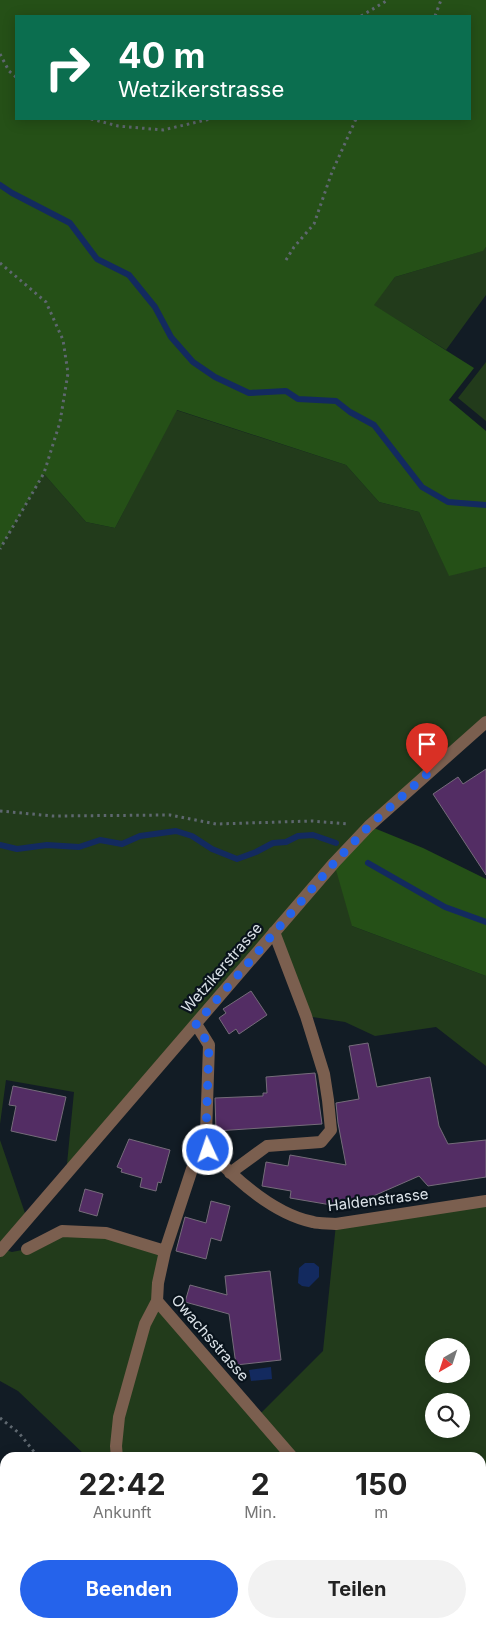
<!DOCTYPE html>
<html lang="de">
<head>
<meta charset="utf-8">
<style>
  :root { --surface:#fff; --page:#f2f2f2; --text:#222; --muted:#767676; --accent:#2563eb }
  body { margin:0; font-family:Inter,sans-serif; background:var(--page); color:var(--text); height:100vh; display:flex; flex-direction:column; font-size:19px; white-space:nowrap }
  * { box-sizing:border-box; margin:0 }
  p { font-size:16px; color:var(--muted) }
  .icon { flex:none; width:28px; height:28px; fill:none; stroke:currentColor; stroke-width:2; stroke-linecap:round; stroke-linejoin:round }
  .map { position:relative; flex:1; overflow:hidden }
  .details { position:absolute; left:0px; top:1452px; width:486px; height:176px; display:flex; flex-direction:column; background:var(--surface); border-radius:15px 15px 0 0; box-shadow:0 2px 12px #0003 }
  .details>* { flex:none }
  .guide { position:absolute; left:15px; top:15px; width:456px; height:105px; border-radius:0px; box-shadow:0 2px 12px #0003; background:#0b6e4f; color:#fff; overflow:hidden }
  .needle { width:32px; rotate:219deg }
  .buttons { position:absolute; left:425px; top:1338px; display:grid; gap:10px }
  .buttons a { display:grid; place-items:center; width:45px; height:45px; border-radius:50%; background:var(--surface); box-shadow:0 2px 12px #0003; font-size:25px }
  .pin { position:absolute; display:grid; place-items:center; width:42px; height:42px; color:#fff; margin:-51px -21px; border-radius:50% 50% 50% 0; rotate:-45deg; box-shadow:0 0 5px #0007 }
  .pin .icon { rotate:45deg }
  .me { position:absolute; width:55px; margin:-28px; rotate:357deg; stroke-linejoin:round; filter:drop-shadow(0 0 4px #0008) }
  .turn { display:flex; align-items:center; gap:18px; height:105px; padding:0 20px; font-size:22px }
  .turn .icon { width:65px; height:65px; stroke-width:2.5 }
  .turn b { display:block; font-size:35px; line-height:42px }
  .eta { display:flex; justify-content:space-evenly; align-items:center; height:85px; text-align:center }
  .eta b { font-size:30px; font-weight:700; line-height:35px }
  .action { display:flex; gap:10px; margin-top:auto; padding:10px 20px }
  .action a { flex:1; height:58px; border-radius:30px; background:var(--accent); color:#fff; font-size:20px; font-weight:700; line-height:58px; text-align:center }
  .action a+a { background:var(--page); color:var(--text) }
  .map>svg:first-child { display:block }
  .green { fill:#223b1b; fill-rule:evenodd }
  .forest { fill:#255017; fill-rule:evenodd }
  .water { fill:#132a5f }
  .lines { fill:none; stroke-linecap:round; stroke-linejoin:round }
  .stream { stroke:#132a5f; stroke-width:6 }
  .building { fill:#532d64; stroke:#756c7a }
  .path { stroke:#5e676f; stroke-width:3; stroke-dasharray:2.5 4; stroke-linecap:butt }
  .minor { stroke:#7b5f4f; stroke-width:12 }
  .route { stroke:#2563eb; stroke-width:9; stroke-dasharray:0 16.2 }
  .labels { text-anchor:middle; stroke-width:4.5; stroke-linejoin:round; paint-order:stroke }
  .street-label { font-size:15px; fill:#dbe2e8; stroke:#09131c }
</style>
</head>
<body>
<div class="map">
<svg width="486" height="1628" viewBox="0 0 486 1628">
  <rect width="100%" height="100%" fill="#121c25"/>
  <path class="green" d="M486,247V295L446,350L373,305L395,277L482,251Z
    M486,362V421L458,398Z
    M176,410L346,465L379,502L419,512L449,575L486,567V722L369,826L352,926L486,976V1066L436,1027L375,1036L345,1022L306,1016L274,933L66,1174L74,1092L6,1080L0,1124V549L44,474L86,522L115,528Z
    M0,1140L27,1219L2,1249L12,1252L27,1249L62,1231L106,1233L165,1251L157,1301L257,1417L323,1351L336,1224L486,1201V1628H77L80,1624H481V1458L87,1457L18,1391L0,1381ZM434,1346H461V1374H434ZM434,1401H461V1429H434Z
    M0,1579L5,1582V1624H55L59,1628H0Z"/>
  <path class="forest" d="M0,0H486V247L483,251L395,277L374,305L474,368L449,400L486,431V567L449,576L419,512L379,502L346,465L177,410L115,528L86,522L44,474L0,549ZM16,16H470V119H16Z
    M369,826L423,848L486,879V976L352,926L334,863Z"/>
  <path class="water" d="M305,1263H314L319,1267V1277L309,1287L302,1286L298,1283L299,1268Z
    M271,1367L272,1379L251,1381L249,1370Z"/>
  <g class="lines">
    <path class="stream" d="M0,185L12,193L70,223L97,259L129,275L155,307L171,337L193,362L215,377L249,393L286,391L298,399L336,401L350,412L374,425L422,487L448,502L486,505
      M0,845L17,849L47,845L79,847L100,840L122,844L140,836L176,831L192,836L212,849L237,859L256,852L273,843L286,842L298,836L313,835L336,843
      M368,863L445,907L486,922"/>
  </g>
  <path class="building" d="M486,769V875L433,794L458,777L463,784Z
    M251,991L267,1015L239,1034L236,1029L229,1034L219,1018L226,1013L223,1009Z
    M368,1043L377,1087L430,1077L439,1126L448,1144L486,1140V1177L428,1186L419,1176L362,1201L357,1200L355,1209L290,1198L291,1191L262,1186L266,1162L288,1166L290,1155L346,1165L338,1123L336,1103L359,1099L349,1046Z
    M315,1073L322,1124L216,1131L215,1098L263,1096V1093H267L266,1077Z
    M13,1086L66,1097L56,1141L11,1131L16,1106L9,1105Z
    M129,1139L170,1150L161,1183L158,1182L156,1191L140,1187L142,1178L121,1172L122,1169L117,1167Z
    M85,1189L103,1194L97,1216L79,1211Z
    M211,1201L230,1206L221,1241L211,1238L206,1259L176,1251L185,1217L206,1223Z
    M270,1271L281,1360L236,1365L229,1314L185,1302L190,1285L227,1295L225,1276Z"/>
  <g class="lines">
    <path class="path" d="M361,16L388,0
      M435,16L441,0
      M0,54L9,71L16,77
      M91,119L118,126L163,130L210,119
      M286,260L294,247L314,224L332,172L356,119
      M0,263L46,302L63,340L68,373L60,422L44,473L0,549
      M0,811L53,816L170,815L216,824L312,821L348,824
      M0,1418L19,1433L39,1458"/>
    <path class="minor" d="M196,1024L209,1045L206,1134L208,1150L192,1169L165,1251L158,1283L157,1301L293,1458
      M208,1150C235,1179 273,1214 313,1222C320,1224 329,1223 336,1224L486,1201
      M230,1173L267,1146L321,1142L331,1130L328,1100L324,1074L306,1016L274,932
      M27,1249L62,1231L106,1233L165,1251
      M0,1251L334,863L369,826L486,722
      M117,1458L116,1446L119,1417L145,1324L157,1301
      M367,1624L369,1628
      M77,1628L80,1624"/>
  </g>
  <g class="lines">
    <path class="route" d="M208,1150L206,1134L209,1045L196,1024L334,863L369,826L427,774"/>
  </g>
  <g class="labels">
    <g class="street-label">
      <text transform="translate(222 968) rotate(-49)" y="5">Wetzikerstrasse</text>
      <text transform="translate(378 1200) rotate(-7)" y="5">Haldenstrasse</text>
      <text transform="translate(210 1338) rotate(49)" y="5">Owachsstrasse</text>
    </g>
  </g>
</svg>
<div class="buttons">
<a><svg class="needle" viewBox="-14 -14 28 28"><path d="M0-13l5 13h-10z" fill="#e53935"/><path d="M0 13l5-13h-10z" fill="#767676"/></svg></a>
<a><svg class="icon" aria-label="search" viewBox="0 0 24 24"><circle cx="10" cy="10" r="6"/><path d="M15 15l6 6"/></svg></a>
</div>
<div class="pin" style="left:427px;top:774px;background:#d93025"><svg class="icon" aria-label="arrive" viewBox="0 0 24 24"><path d="M6 21V4h12l-3 4 3 4H6"/></svg></div>
<svg class="me" style="left:208px;top:1150px" viewBox="-20 -20 40 40"><circle r="17" fill="#2563eb" stroke="#fff" stroke-width="3"/><path d="M0-11L8 9 0 5-8 9z" fill="#fff"/></svg>
<div class="guide">
<div class="turn"><svg class="icon" aria-label="right" viewBox="0 0 24 24"><path d="M7 20v-9h11M14 6l5 5-5 5"/></svg><div><b>40 m</b>Wetzikerstrasse</div></div>
</div>
<section class="details">
<div class="eta">
<div><b>22:42</b><p>Ankunft</p></div>
<div><b>2</b><p>Min.</p></div>
<div><b>150</b><p>m</p></div>
</div>
<div class="action"><a>Beenden</a><a>Teilen</a></div>
</section>
</div>
</body>
</html>
